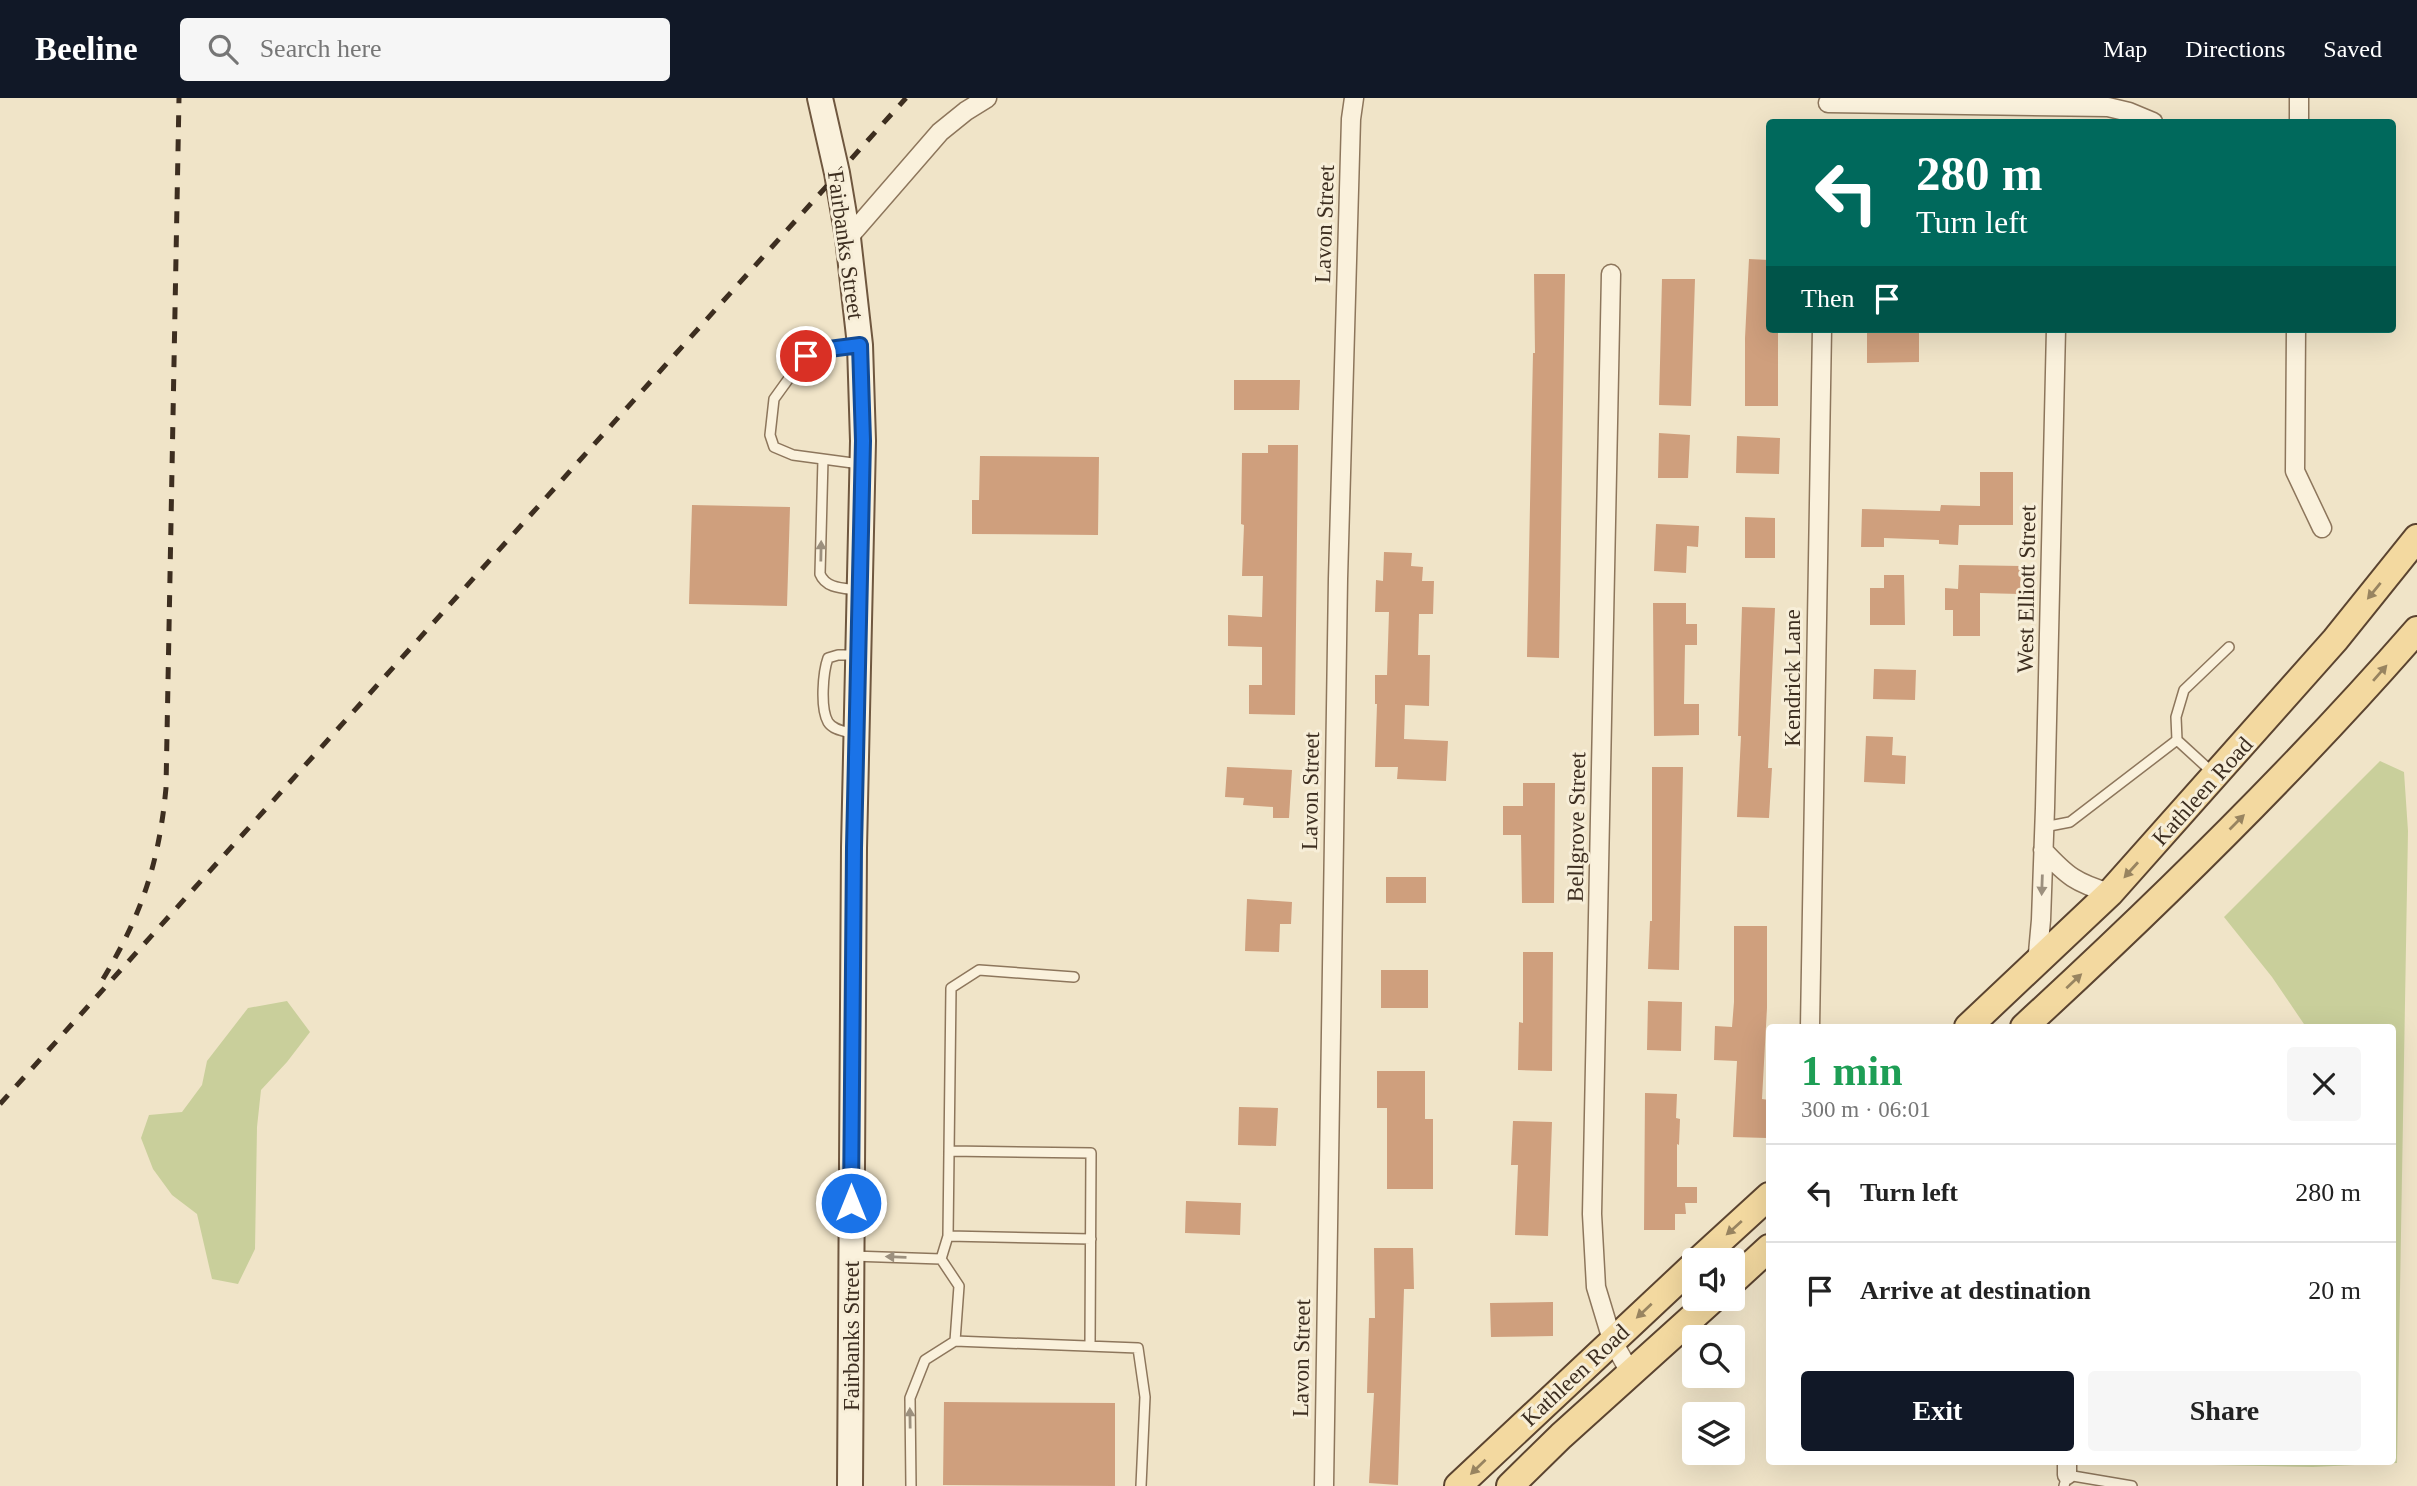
<!DOCTYPE html>
<html lang="en">
<head>
<meta charset="utf-8">
<style>
  :root { --surface:#fff; --page:#f6f6f6; --text:#222; --muted:#767676; --line:#e0e0e0; --accent:#111827 }
  body { margin:0; font-family:Georgia,serif; background:var(--page); color:var(--text); height:100vh; display:flex; flex-direction:column; font-size:26px; white-space:nowrap }
  * { box-sizing:border-box; margin:0 }
  p { font-size:23px; color:var(--muted) }
  .icon { flex:none; width:38px; height:38px; fill:none; stroke:currentColor; stroke-width:2; stroke-linecap:round; stroke-linejoin:round }
  .map { position:relative; flex:1; overflow:hidden }
  .sheet { position:absolute; left:1766px; top:926px; width:630px; height:441px; display:flex; flex-direction:column; background:var(--surface); border-radius:7px; box-shadow:0 7px 28px #0002 }
  .sheet>* { flex:none }
  .banner { position:absolute; left:1766px; top:21px; width:630px; height:214px; border-radius:7px; box-shadow:0 7px 28px #0002; background:#00695c; color:#fff; overflow:hidden }
  .controls { position:absolute; left:1682px; top:1150px; display:grid; gap:14px }
  .controls a { display:grid; place-items:center; width:63px; height:63px; border-radius:7px; background:var(--surface); box-shadow:0 7px 28px #0002; font-size:35px }
  .pin { position:absolute; display:grid; place-items:center; width:60px; height:60px; color:#fff; margin:-30px; border:4px solid #fff; border-radius:50%; box-shadow:0 2px 7px #0007 }
  .me { position:absolute; width:77px; margin:-38px; rotate:0deg; stroke-linejoin:round; filter:drop-shadow(0 0 5px #0008) }
  .turn { display:flex; align-items:center; gap:24px; height:147px; padding:0 35px; font-size:32px }
  .turn .icon { width:91px; height:91px; stroke-width:2.5 }
  .turn b { display:block; font-size:49px; line-height:60px }
  .then { display:flex; align-items:center; height:66px; padding:0 35px; background:#0003; gap:14px; font-size:26px }
  .round { display:grid; place-items:center; flex:none; width:74px; height:74px; border-radius:7px; background:var(--page) }
  .summary { display:flex; align-items:center; justify-content:space-between; height:119px; padding:0 35px }
  h1 { font-size:42px; font-weight:700; line-height:52px; color:#1e9e55 }
  .action { display:flex; gap:14px; margin-top:auto; padding:14px 35px }
  .action a { flex:1; height:80px; border-radius:7px; background:var(--accent); color:#fff; font-size:28px; font-weight:700; line-height:80px; text-align:center }
  .action a+a { background:var(--page); color:var(--text) }
  ul { padding:0; list-style:none }
  li { display:flex; align-items:center; gap:21px; height:98px; padding:0 35px; border-top:2px solid var(--line) }
  li div { flex:1 }
  li b { display:block; font-size:26px }
  li em { font-style:normal }
  header { display:flex; align-items:center; gap:42px; box-sizing:border-box; height:98px; padding:0 35px; background:var(--accent); color:#fff }
  header strong { font-size:33px }
  nav { display:flex; gap:38px; margin-inline-start:auto; font-size:24px }
  .search { width:490px; height:63px; background:var(--page); display:flex; align-items:center; gap:18px; box-sizing:border-box; padding:0 24px; border-radius:7px; color:var(--muted); font-size:26px }
  .map>svg:first-child { display:block }
  .green { fill:#c9cf9b }
  .building { fill:#cf9f7d }
  .lines { fill:none; stroke-linecap:round; stroke-linejoin:round }
  .lane-casing { stroke:#8d765c; stroke-width:12 }
  .street-casing { stroke:#8d765c; stroke-width:21 }
  .secondary-casing { stroke:#6f573f; stroke-width:28 }
  .primary-casing { stroke:#5b4430; stroke-width:30 }
  .lane { stroke:#faf1dc; stroke-width:9 }
  .street { stroke:#faf1dc; stroke-width:18 }
  .secondary { stroke:#faf1dc; stroke-width:24 }
  .primary { stroke:#f3d9a0; stroke-width:26 }
  .rail { stroke:#3d2e20; stroke-width:5; stroke-dasharray:12 12; stroke-linecap:butt }
  .oneway { fill:#9c907e }
  .oneway2 { fill:#988460 }
  .route-casing { stroke:#114b97; stroke-width:18 }
  .route { stroke:#1a73e8; stroke-width:12 }
  .labels { text-anchor:middle; stroke-width:6; stroke-linejoin:round; paint-order:stroke }
  .street-label { font-size:23px; fill:#3d2e20; stroke:#f7eed8 }
</style>
</head>
<body>
<header>
<strong>Beeline</strong>
<div class="search"><svg class="icon" aria-label="search" viewBox="0 0 24 24"><circle cx="10" cy="10" r="6"/><path d="M15 15l6 6"/></svg>Search here</div>
<nav><a>Map</a><a>Directions</a><a>Saved</a></nav>
</header>
<div class="map">
<svg width="2417" height="1388" viewBox="0 0 2417 1388">
  <rect width="100%" height="100%" fill="#f0e4c8"/>
  <path class="green" d="M2380,663L2404,674L2408,733L2397,1365L2313,1369L2160,1366L2154,1363H2392V929H2306L2272,879L2224,819Z
    M287,903L310,934L287,964L261,992L257,1029L255,1151L238,1186L212,1181L197,1116L172,1097L153,1071L141,1040L149,1017L182,1014L202,987L207,963L248,910Z"/>
  <path class="building" d="M1749,161L1769,162V231H1778V308H1745V240Z
    M1534,176H1565L1559,560L1527,559L1532,305L1533,255H1535Z
    M1662,181H1695L1691,308L1659,307Z
    M1867,231H1919V264L1867,265Z
    M1234,282H1300L1299,312H1234Z
    M1659,335L1690,337L1688,380H1658Z
    M1737,338L1780,340L1779,376L1736,375Z
    M1268,347H1298L1295,617L1249,616V587H1262V549L1228,548V517L1262,519L1263,478H1242L1244,427L1241,426L1242,355H1268Z
    M980,358L1099,359L1098,437L972,436V402H979Z
    M1980,374H2013V427H1959L1958,447L1939,446V442L1884,440V449H1861L1862,411L1940,413L1941,407L1980,408Z
    M692,407L790,409L787,508L689,506Z
    M1745,419L1775,420V460H1745Z
    M1656,426L1699,428L1698,449L1687,448L1686,475L1654,473Z
    M1384,454L1412,455L1411,468L1423,469L1422,483H1434L1433,516H1419L1418,557H1430L1429,608L1405,607L1404,641L1448,643L1446,683L1397,681L1398,669H1375L1377,606H1375V577H1387L1389,514H1375L1376,482L1383,483Z
    M1959,467L2021,468L2020,496L1980,495V538H1953V512H1945V490L1958,491Z
    M1884,477H1904L1905,527H1870V490H1884Z
    M1653,505H1686V526H1697V547H1685L1684,606H1699V637L1654,638Z
    M1742,509L1775,510L1768,670H1772L1769,720L1737,719L1741,638H1738Z
    M1874,571L1916,572L1915,602L1873,601Z
    M1866,638L1893,639L1892,657L1906,658L1905,686L1864,684Z
    M1227,669L1292,672L1289,720H1273V709L1243,707L1244,700L1225,699Z
    M1652,669H1683L1679,872L1648,871L1650,823H1652Z
    M1523,685H1555L1554,805H1522L1521,737H1503V708H1523Z
    M1386,779H1426V805H1386Z
    M1247,801L1292,804L1291,826H1280L1279,854L1245,853Z
    M1734,828H1767V910L1762,1001L1769,1002L1767,1040L1733,1039L1737,963L1714,962L1715,928L1732,929L1734,904Z
    M1523,854H1553L1552,973L1518,972L1519,924L1523,925Z
    M1381,872H1428V910H1381Z
    M1648,903L1682,904L1681,953L1647,952Z
    M1377,973H1425V1021H1433V1091H1387V1010H1377Z
    M1645,995L1677,996L1676,1020L1680,1021L1679,1047L1677,1046V1089H1697V1105H1685L1686,1116H1675V1132H1644Z
    M1239,1009L1278,1010L1276,1048L1238,1047Z
    M1513,1023L1552,1024L1548,1138L1515,1137L1518,1067H1511Z
    M1186,1103L1241,1105L1240,1137L1185,1135Z
    M1374,1150H1413L1414,1191H1404L1398,1387L1369,1385L1374,1295H1367L1369,1220H1375Z
    M1553,1204V1238L1491,1239L1490,1205Z
    M944,1304L1115,1305V1388L943,1387Z"/>
  <g class="lines">
    <g class="lane-casing">
      <path id="lane" d="M858,247L829,251L805,258L774,301L770,337L774,349L793,357L860,366
        M823,361L820,476C826,491 844,490 858,492
        M854,636C844,633 833,632 828,624C820,610 823,574 828,560L838,557H856
        M2212,674L2177,642L2176,619L2184,592L2229,549
        M2044,729L2070,724L2177,642
        M949,1053L1091,1055L1090,1248
        M948,1138L1091,1141
        M852,1158L941,1161
        M955,1243L1138,1250L1145,1299L1141,1388
        M911,1388L910,1300L925,1262L955,1243L959,1188L941,1161L948,1138L951,890L979,872L1074,879
        M2064,1388L2067,1377L2132,1388"/>
    </g>
    <g class="street-casing">
      <path id="street" d="M1828,5L2108,9L2129,14L2153,24
        M2299,24V0
        M848,140L940,34L966,13L987,0
        M1611,176L1592,1116L1596,1189L1612,1242L1631,1276
        M2296,231L2295,373L2322,430
        M2043,752C2067,778 2076,785 2110,795
        M2037,866L2041,822L2045,710L2056,231
        M1810,929L1822,231
        M2067,1377V1363
        M1324,1388L1338,481L1351,21L1354,0"/>
    </g>
    <g class="secondary-casing">
      <path id="secondary" d="M820,0L837,75L848,140L860,247L863,343L854,750L850,1388"/>
    </g>
    <g class="primary-casing">
      <path id="primary" d="M1968,929L2110,795L2335,542L2417,440
        M2024,929C2161,803 2294,673 2417,532
        M1699,1162L1769,1098
        M1732,1184L1769,1150
        M1458,1388L1694,1167
        M1510,1388L1561,1338L1714,1200"/>
    </g>
    <use href="#lane" class="lane"/>
    <use href="#street" class="street"/>
    <use href="#secondary" class="secondary"/>
    <use href="#primary" class="primary"/>
    <path class="rail" d="M103,881C142,816 159,765 166,690L179,0
      M0,1006L906,0"/>
  </g>
  <defs><path id="oneway-solid" d="M-6-.8H1V-3.2L6.5 0L1 3.2V.8H-6Z" transform="scale(1.75)"/></defs>
  <g class="oneway">
    <use href="#oneway-solid" transform="translate(821 453) rotate(-89)"/>
    <use href="#oneway-solid" transform="translate(2042 787) rotate(92)"/>
    <use href="#oneway-solid" transform="translate(896 1159) rotate(-178)"/>
    <use href="#oneway-solid" transform="translate(910 1320) rotate(-91)"/>
  </g>
  <g class="oneway2">
    <use href="#oneway-solid" transform="translate(2374 493) rotate(129)"/>
    <use href="#oneway-solid" transform="translate(2380 575) rotate(-49)"/>
    <use href="#oneway-solid" transform="translate(2237 724) rotate(-45)"/>
    <use href="#oneway-solid" transform="translate(2131 772) rotate(132)"/>
    <use href="#oneway-solid" transform="translate(2074 883) rotate(-43)"/>
    <use href="#oneway-solid" transform="translate(1734 1130) rotate(138)"/>
    <use href="#oneway-solid" transform="translate(1644 1213) rotate(137)"/>
    <use href="#oneway-solid" transform="translate(1478 1369) rotate(136)"/>
  </g>
  <g class="lines">
    <g class="route-casing">
      <path id="route" d="M806,258L829,251L860,247L863,343L854,750L851,1105"/>
    </g>
    <use href="#route" class="route"/>
  </g>
  <g class="labels">
    <g class="street-label">
      <text transform="translate(1324 126) rotate(-88)" y="8">Lavon Street</text>
      <text transform="translate(846 147) rotate(82)" y="8">Fairbanks Street</text>
      <text transform="translate(2026 491) rotate(-89)" y="8">West Elliott Street</text>
      <text transform="translate(1792 580) rotate(-90)" y="8">Kendrick Lane</text>
      <text transform="translate(1310 693) rotate(-89)" y="8">Lavon Street</text>
      <text transform="translate(2202 693) rotate(-48)" y="8">Kathleen Road</text>
      <text transform="translate(1576 729) rotate(-89)" y="8">Bellgrove Street</text>
      <text transform="translate(851 1238) rotate(-90)" y="8">Fairbanks Street</text>
      <text transform="translate(1301 1260) rotate(-89)" y="8">Lavon Street</text>
      <text transform="translate(1575 1277) rotate(-43)" y="8">Kathleen Road</text>
    </g>
  </g>
</svg>
<div class="controls">
<a><svg class="icon" aria-label="sound" viewBox="0 0 24 24"><path d="M4 9h4l5-4v14l-5-4H4zM17 9q2 3 0 6"/></svg></a>
<a><svg class="icon" aria-label="search" viewBox="0 0 24 24"><circle cx="10" cy="10" r="6"/><path d="M15 15l6 6"/></svg></a>
<a><svg class="icon" aria-label="layers" viewBox="0 0 24 24"><path d="M12 4l9 5-9 5-9-5zM3 14l9 5 9-5"/></svg></a>
</div>
<div class="pin" style="left:806px;top:258px;background:#d93025"><svg class="icon" aria-label="arrive" viewBox="0 0 24 24"><path d="M6 21V4h12l-3 4 3 4H6"/></svg></div>
<svg class="me" style="left:851px;top:1105px" viewBox="-20 -20 40 40"><circle r="17" fill="#1a73e8" stroke="#fff" stroke-width="3"/><path d="M0-11L8 9 0 5-8 9z" fill="#fff"/></svg>
<div class="banner">
<div class="turn"><svg class="icon" aria-label="left" viewBox="0 0 24 24"><path d="M17 20v-9H6M10 6l-5 5 5 5"/></svg><div><b>280 m</b>Turn left</div></div>
<div class="then">Then<svg class="icon" aria-label="arrive" viewBox="0 0 24 24"><path d="M6 21V4h12l-3 4 3 4H6"/></svg></div>
</div>
<section class="sheet">
<div class="summary"><div><h1>1 min</h1><p>300 m · 06:01</p></div><a class="round"><svg class="icon" aria-label="close" viewBox="0 0 24 24"><path d="M6 6l12 12M18 6L6 18"/></svg></a></div>
<ul>
<li><svg class="icon" aria-label="left" viewBox="0 0 24 24"><path d="M17 20v-9H6M10 6l-5 5 5 5"/></svg><div><b>Turn left</b></div><em>280 m</em></li>
<li><svg class="icon" aria-label="arrive" viewBox="0 0 24 24"><path d="M6 21V4h12l-3 4 3 4H6"/></svg><div><b>Arrive at destination</b></div><em>20 m</em></li>
</ul>
<div class="action"><a>Exit</a><a>Share</a></div>
</section>
</div>
</body>
</html>
